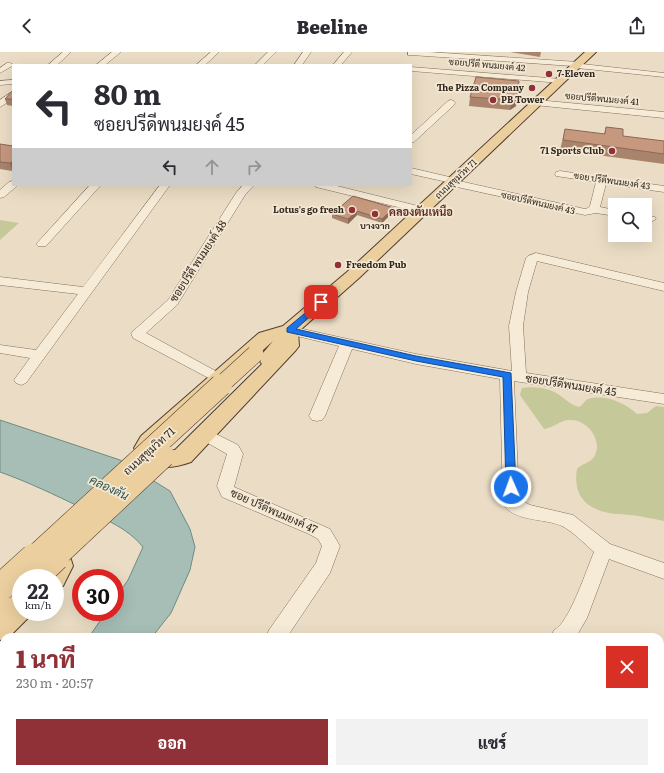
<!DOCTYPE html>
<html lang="th">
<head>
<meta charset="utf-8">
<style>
  :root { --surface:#fff; --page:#f2f2f3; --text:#2b2b33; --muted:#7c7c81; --accent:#8f3137 }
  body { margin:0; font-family:Literata,Sarabun,serif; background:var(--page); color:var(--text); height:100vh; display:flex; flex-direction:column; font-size:15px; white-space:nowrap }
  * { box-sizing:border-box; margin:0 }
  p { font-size:13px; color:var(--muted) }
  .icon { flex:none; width:22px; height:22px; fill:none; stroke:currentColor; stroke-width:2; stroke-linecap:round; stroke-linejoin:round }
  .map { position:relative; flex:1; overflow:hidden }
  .panel { position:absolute; left:0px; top:581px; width:664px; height:140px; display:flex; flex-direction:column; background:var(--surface); border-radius:12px 12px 0 0; box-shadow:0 4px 16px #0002 }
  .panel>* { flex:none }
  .hud { position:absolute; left:12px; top:12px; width:400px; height:122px; border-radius:0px; box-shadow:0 4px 16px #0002; background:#fff; color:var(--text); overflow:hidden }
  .buttons { position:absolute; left:608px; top:146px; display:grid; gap:8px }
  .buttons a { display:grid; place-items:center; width:44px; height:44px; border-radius:0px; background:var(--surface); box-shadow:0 4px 16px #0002; font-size:20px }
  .speed { position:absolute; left:12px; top:517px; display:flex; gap:8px; font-size:20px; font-weight:700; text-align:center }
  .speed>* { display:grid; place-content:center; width:52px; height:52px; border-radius:50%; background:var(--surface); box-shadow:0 4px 16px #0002; line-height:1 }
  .speed small { font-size:10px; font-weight:400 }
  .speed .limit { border:6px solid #d22; background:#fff; color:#111 }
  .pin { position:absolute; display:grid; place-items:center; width:34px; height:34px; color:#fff; margin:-17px; border-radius:8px; box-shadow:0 2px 6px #0006 }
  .me { position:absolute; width:44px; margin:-22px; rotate:358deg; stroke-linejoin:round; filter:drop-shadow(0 0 3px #0008) }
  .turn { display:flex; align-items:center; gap:14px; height:84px; padding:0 16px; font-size:18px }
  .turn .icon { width:52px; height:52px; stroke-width:2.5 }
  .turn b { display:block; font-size:28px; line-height:34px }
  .lanes { display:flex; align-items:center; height:38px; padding:0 16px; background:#0003; justify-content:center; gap:20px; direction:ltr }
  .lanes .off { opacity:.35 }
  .round { display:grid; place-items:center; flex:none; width:42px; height:42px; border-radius:0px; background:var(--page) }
  .headline { display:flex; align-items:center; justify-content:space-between; height:68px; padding:0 16px }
  h1 { font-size:24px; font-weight:800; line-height:30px; color:var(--accent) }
  .button { display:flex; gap:8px; margin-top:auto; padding:8px 16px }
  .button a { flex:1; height:46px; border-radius:0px; background:var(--accent); color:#fff; font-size:16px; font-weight:800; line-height:46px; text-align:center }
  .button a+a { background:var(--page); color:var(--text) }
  header { display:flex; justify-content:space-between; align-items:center; height:52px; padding:0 16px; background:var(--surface); font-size:18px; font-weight:800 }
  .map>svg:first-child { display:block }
  .green { fill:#c5c899 }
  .water { fill:#a6beb6; stroke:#6e8c83 }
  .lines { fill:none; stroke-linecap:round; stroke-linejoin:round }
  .minor-casing { stroke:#846f5c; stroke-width:1 }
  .major-casing { stroke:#523e30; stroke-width:2 }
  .minor { fill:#f6ebd7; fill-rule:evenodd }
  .major { fill:#ebcf9f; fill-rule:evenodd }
  .major-bridge-far2-casing { stroke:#523e30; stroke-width:18; stroke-linecap:butt }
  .major-bridge-far1-casing { stroke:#523e30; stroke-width:23; stroke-linecap:butt }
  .major-bridge-casing { stroke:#523e30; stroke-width:28; stroke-linecap:butt }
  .major-bridge-far2 { stroke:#ebcf9f; stroke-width:17 }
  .major-bridge-far1 { stroke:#ebcf9f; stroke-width:22 }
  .major-bridge { stroke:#ebcf9f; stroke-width:27 }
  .wall { fill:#aa836c }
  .shaded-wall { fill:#8b6a58 }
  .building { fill:#c6987d; stroke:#8b6a58 }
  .route { fill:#1a73e8; stroke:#114b97 }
  .poi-dot { fill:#8f3137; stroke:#f3e8d4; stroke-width:1.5 }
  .labels { text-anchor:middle; stroke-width:3.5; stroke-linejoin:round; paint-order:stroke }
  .far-street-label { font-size:9px; fill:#35291f; stroke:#f3e8d4 }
  .far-poi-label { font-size:9px; font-weight:bold; fill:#35291f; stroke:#f3e8d4; text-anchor:start }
  .far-quarter-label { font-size:11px; font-weight:bold; fill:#5f2b22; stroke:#f3e8d4 }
  .street-label { font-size:11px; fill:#35291f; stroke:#f3e8d4 }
  .water-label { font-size:12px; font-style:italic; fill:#2f5450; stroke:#f3e8d4 }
</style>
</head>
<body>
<header><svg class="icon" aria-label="back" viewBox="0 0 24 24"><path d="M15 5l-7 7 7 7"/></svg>Beeline<svg class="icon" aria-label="share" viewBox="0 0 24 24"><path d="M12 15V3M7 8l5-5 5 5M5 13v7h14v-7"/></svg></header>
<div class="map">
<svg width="664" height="721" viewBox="0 0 664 721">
  <rect width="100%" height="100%" fill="#ebddc5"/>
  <path class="green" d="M0,168L19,171L0,188Z
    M522,336C536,334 551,336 562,345C568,349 571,353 579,355C583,353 584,349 588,347C605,342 625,351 637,362L647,361L656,354L664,355V469C653,467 642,464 630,463C623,462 616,463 609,461C584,456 573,442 577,417C581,412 590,411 594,405C604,389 587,367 570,368C560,368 553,376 544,377L522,346L520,343Z"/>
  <path class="water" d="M0,368L120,408L170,439L190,477L195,495L190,518L171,561L152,585H89L106,560H115V547L128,528L143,495C128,476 104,467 82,456C55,443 28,430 0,420Z
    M4,688V717H44L40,721H0V692Z"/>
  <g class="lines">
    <g class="minor-casing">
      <path id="minor" d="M63,0H71L57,13H48Z
        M112,0H121L105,13H96Z
        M211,0H219L205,13H196Z
        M268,0H276L263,13H255Z
        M303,0H311L302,13H294Z
        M344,0H352L341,13H333Z
        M408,0H429L578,10L582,12L664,21V25L577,16L573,14L411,3H408Z
        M7,11H10L14,13L0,21V16Z
        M411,15L561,27L565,29L561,31L411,19Z
        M13,28V32L0,33V29Z
        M10,41H13V47L0,55V48Z
        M451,48L454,49L455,51L454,53L414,90L411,91V83L448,49Z
        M537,48L664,60V66L534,53L533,51L534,49Z
        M411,116L458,127L459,129L585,157L588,156L590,154L596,130L556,124L555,122L556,120L560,119L664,134V140L606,132L600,155L615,158V164L596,161L585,163L448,133L447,130L411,122Z
        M13,129V133H17V134L4,145L0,146V138L9,130Z
        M90,133H101L46,194H38L36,192L38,190Z
        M160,133H170L26,331L21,333L16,331L14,328L30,306L0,301V293L36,298L78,242L0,233V225L83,235Z
        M243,133H254L245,143L177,253L146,281L223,323L225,326L223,329L218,331L133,286L131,281L168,248L236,141Z
        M315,133H333L426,156L427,158L422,161L316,135Z
        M645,163L655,165L656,167L651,170L645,169Z
        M536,201L664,231V239L537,209L528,240L523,274L526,321L664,342V352L514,329L519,447L530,453L573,463L610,492L664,511V527L609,507L587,566L576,585H551L554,578C569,572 587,516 594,500C585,492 572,479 562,474C545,466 512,470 503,451L500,327L416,312L352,297L325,364L322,368L317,369L312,368L309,364L339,294L284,281L282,278L284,275L289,274L416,302L512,319L509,274L516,240L526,206L528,204Z
        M204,376L238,393L243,402L234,435L330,477L340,494L330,521L287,585H266L269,578L316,511L322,494L318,487L309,482L222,445L217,434L227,402L199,386L196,382L199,378Z
        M168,717H192L191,721H167Z
        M408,717H431L430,721H407Z"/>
    </g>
    <g class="major-casing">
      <path id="major" d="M585,0H596L359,226L298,280L299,294L296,298L191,410C169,418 147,419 134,396L141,384L259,281L283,274L347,220ZM273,289L258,307L262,312L175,398L164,399L157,394Z
        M52,491L68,498L73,514L63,534L55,537V526H42L49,513L44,508L40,501L44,494Z
        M21,528V560H32L30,564L9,585H4V587L0,588V542L12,531Z"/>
    </g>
    <use href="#minor" class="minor"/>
    <use href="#major" class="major"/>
    <g class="major-bridge-far2-casing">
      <path id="major-bridge-far2" d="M220,334L255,302"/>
    </g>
    <g class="major-bridge-far1-casing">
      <path id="major-bridge-far1" d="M33,506L221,333
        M55,506L164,404"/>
    </g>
    <g class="major-bridge-casing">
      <path id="major-bridge" d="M34,526L56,505
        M0,536L34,505"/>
    </g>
    <use href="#major-bridge-far2" class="major-bridge-far2"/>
    <use href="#major-bridge-far1" class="major-bridge-far1"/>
    <use href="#major-bridge" class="major-bridge"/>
  </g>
  <path class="wall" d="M510,0H541L540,5Z
    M13,39V54L7,53L5,47Z
    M470,45H517L516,54L510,58L469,54Z
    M606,75L623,84L664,89V112L560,98L565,77L604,82Z
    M0,92L13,94L12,119L0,117Z
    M353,144L394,156L393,160L382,171L357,163L348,172L332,166V162Z"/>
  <path class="shaded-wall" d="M517,45L516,54L510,58L512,48Z
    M13,109V118L12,119L10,111Z
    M394,156L393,160L382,171V167Z
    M357,159V163L348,172V167Z"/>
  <path class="building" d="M476,25L519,29L517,45L512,48L470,45Z
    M12,39H13V47H5Z
    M606,75L623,77V84L664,89V102L563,88L565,77L605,82Z
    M0,92L13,94V109L10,111L0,110Z
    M353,144L394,156L382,167L357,159L348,167L332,162Z"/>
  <path class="route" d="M321,248L324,249V252L296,277L416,304L511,321L516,435L514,437H507L506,435L503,325L416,309L287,280V276Z"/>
  <g class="poi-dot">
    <circle cx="549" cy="22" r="4"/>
    <circle cx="532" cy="36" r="4"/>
    <circle cx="493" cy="48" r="4"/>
    <circle cx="612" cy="99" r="4"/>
    <circle cx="352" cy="158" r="4"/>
    <circle cx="375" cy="162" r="4"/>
    <circle cx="338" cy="213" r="4"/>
  </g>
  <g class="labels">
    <g class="far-street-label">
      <text transform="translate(487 13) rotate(5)" y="3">ซอยปรีดี พนมยงค์ 42</text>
      <text transform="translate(602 47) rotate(5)" y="3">ซอยปรีดีพนมยงค์ 41</text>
      <text transform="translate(456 127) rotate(-43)" y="3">ถนนสุขุมวิท 71</text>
      <text transform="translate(612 129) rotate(8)" y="3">ซอย ปรีดีพนมยงค์ 43</text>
      <text transform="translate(538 151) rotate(13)" y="3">ซอยปรีดีพนมยงค์ 43</text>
    </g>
    <g class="far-poi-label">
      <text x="557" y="25">7-Eleven</text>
      <text x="524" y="39" text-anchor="end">The Pizza Company</text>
      <text x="501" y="51">PB Tower</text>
      <text x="604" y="102" text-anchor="end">71 Sports Club</text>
      <text x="344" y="161" text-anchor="end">Lotus's go fresh</text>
      <text x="375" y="177" text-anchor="middle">บางจาก</text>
      <text x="346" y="216">Freedom Pub</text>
    </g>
    <g class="far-quarter-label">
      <text x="421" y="164">คลองตันเหนือ</text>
    </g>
    <g class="street-label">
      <text transform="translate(198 209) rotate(-57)" y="4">ซอยปรีดี พนมยงค์ 48</text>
      <text transform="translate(571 333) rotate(9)" y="4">ซอยปรีดีพนมยงค์ 45</text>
      <text transform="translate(149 399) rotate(-42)" y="4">ถนนสุขุมวิท 71</text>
      <text transform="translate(274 459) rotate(24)" y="4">ซอย ปรีดีพนมยงค์ 47</text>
    </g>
    <g class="water-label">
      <text transform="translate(109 436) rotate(25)" y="4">คลองตัน</text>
    </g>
  </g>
</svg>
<div class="buttons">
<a><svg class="icon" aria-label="search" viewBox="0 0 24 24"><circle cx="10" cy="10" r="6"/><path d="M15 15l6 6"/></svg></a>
</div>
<div class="speed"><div>22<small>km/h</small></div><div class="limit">30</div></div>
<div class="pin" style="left:321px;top:250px;background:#d93025"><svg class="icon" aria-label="arrive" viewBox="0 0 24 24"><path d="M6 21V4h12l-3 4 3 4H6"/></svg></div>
<svg class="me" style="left:511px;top:435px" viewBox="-20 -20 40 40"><circle r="17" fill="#1a73e8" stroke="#fff" stroke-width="3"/><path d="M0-11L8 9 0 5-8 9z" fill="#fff"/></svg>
<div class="hud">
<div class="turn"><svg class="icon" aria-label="left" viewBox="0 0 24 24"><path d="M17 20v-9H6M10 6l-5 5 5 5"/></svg><div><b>80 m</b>ซอยปรีดีพนมยงค์ 45</div></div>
<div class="lanes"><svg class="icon" aria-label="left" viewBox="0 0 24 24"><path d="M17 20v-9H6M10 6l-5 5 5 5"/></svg><svg class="icon off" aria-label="ahead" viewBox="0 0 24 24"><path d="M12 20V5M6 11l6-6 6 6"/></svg><svg class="icon off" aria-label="right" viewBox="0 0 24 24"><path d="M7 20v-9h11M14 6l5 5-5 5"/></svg></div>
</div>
<section class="panel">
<div class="headline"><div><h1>1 นาที</h1><p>230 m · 20:57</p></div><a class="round" style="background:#d93025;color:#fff"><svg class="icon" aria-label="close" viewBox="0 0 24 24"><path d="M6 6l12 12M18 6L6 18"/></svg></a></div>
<div class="button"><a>ออก</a><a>แชร์</a></div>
</section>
</div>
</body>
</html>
